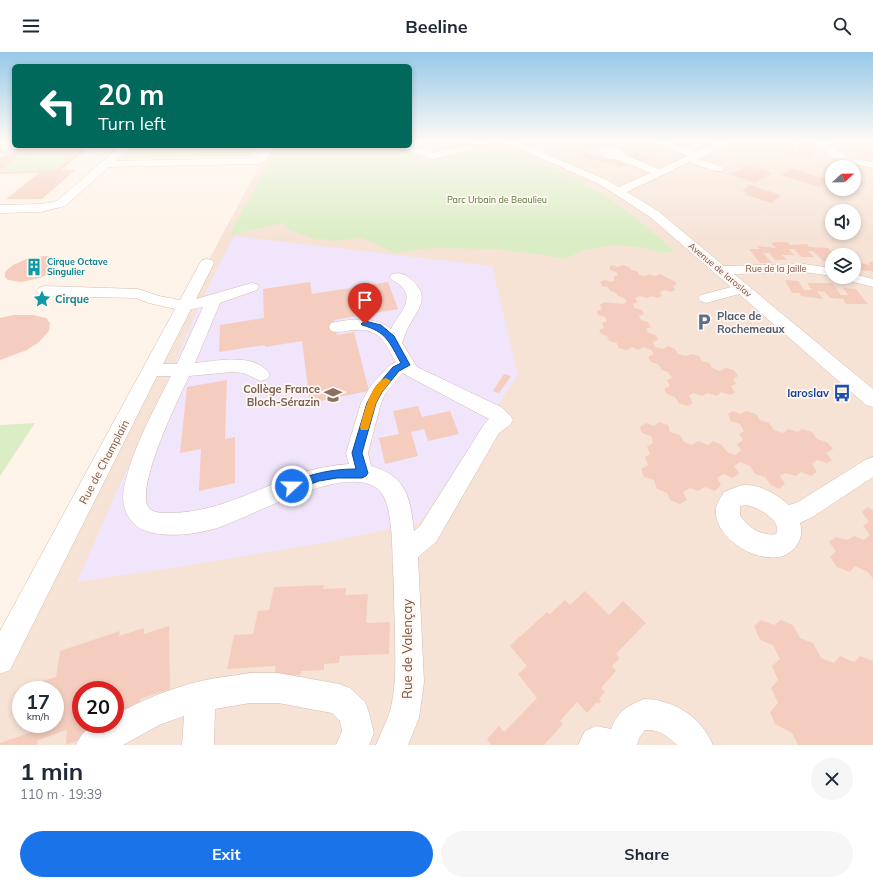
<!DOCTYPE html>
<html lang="en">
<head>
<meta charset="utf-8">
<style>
  :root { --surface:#fff; --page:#f6f6f7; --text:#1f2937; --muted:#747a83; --accent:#1a73e8 }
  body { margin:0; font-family:Mulish,sans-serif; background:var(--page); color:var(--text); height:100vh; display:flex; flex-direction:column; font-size:15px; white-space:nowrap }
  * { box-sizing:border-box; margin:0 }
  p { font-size:13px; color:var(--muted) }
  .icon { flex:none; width:22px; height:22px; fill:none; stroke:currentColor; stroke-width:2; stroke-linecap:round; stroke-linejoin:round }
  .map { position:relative; height:693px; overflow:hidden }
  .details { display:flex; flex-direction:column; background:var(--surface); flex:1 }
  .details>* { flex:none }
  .hud { position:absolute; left:12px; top:12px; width:400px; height:84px; border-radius:6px; box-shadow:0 2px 6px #0003; background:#00695c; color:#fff; overflow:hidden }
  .needle { width:26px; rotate:68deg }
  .controls { position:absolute; left:825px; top:108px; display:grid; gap:8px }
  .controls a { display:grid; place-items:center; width:36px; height:36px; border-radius:50%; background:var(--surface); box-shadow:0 2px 6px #0003; font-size:20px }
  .speed { position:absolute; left:12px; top:629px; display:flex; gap:8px; font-size:20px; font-weight:700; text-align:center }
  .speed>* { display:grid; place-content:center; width:52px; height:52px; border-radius:50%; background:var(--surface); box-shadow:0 2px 6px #0003; line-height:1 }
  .speed small { font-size:10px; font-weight:400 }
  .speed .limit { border:6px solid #d22; background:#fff; color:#111 }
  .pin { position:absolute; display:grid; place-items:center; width:34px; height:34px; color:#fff; margin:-41px -17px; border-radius:50% 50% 50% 0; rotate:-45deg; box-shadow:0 0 4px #0007 }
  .pin .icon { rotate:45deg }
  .me { position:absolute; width:44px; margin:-22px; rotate:69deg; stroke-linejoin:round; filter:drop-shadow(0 0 3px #0008) }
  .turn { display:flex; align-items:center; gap:14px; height:84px; padding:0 20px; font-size:18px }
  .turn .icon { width:52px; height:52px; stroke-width:2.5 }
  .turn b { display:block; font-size:28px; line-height:34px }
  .round { display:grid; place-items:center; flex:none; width:42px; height:42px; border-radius:21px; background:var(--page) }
  .overview { display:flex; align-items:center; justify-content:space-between; height:68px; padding:0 20px }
  h1 { font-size:24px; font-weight:700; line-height:30px }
  .primary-button { display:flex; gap:8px; margin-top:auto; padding:8px 20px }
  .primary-button a { flex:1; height:46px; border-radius:24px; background:var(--accent); color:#fff; font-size:16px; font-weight:700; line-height:46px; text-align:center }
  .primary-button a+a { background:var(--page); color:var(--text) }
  header { display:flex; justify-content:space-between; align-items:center; height:52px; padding:0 20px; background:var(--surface); font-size:18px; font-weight:700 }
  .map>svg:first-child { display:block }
  .residential { fill:#f6e3d6; fill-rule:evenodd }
  .education { fill:#f0e5fa }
  .green { fill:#dbedc5 }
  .building { fill:#f5cdbe }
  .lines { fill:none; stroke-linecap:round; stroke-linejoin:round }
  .minor-casing { stroke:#d4bbb0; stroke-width:1 }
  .minor { fill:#fff; fill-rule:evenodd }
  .route { fill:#1a73e8; stroke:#114b97 }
  .slow { fill:#f59e0b }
  .labels { text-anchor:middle; stroke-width:3.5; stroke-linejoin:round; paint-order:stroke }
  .far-park-label { font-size:9px; fill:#587a3e; stroke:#fff7f0 }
  .far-culture-label { font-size:9px; font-weight:bold; fill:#0d838f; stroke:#fff7f0; text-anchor:start }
  .far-street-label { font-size:9px; fill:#7a554a; stroke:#fff7f0 }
  .culture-label { font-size:11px; font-weight:bold; fill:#0d838f; stroke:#fff7f0; text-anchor:start }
  .service-label { font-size:11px; font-weight:bold; fill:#4e5e75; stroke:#fff7f0; text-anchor:start }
  .education-label { font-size:11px; font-weight:bold; fill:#785e54; stroke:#fff7f0; text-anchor:end }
  .transit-label { font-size:11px; font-weight:bold; fill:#164399; stroke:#fff7f0; text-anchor:end }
  .street-label { font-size:11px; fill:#7a554a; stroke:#fff7f0 }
  .near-street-label { font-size:13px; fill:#7a554a; stroke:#fff7f0 }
</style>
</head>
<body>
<header><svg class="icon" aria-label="menu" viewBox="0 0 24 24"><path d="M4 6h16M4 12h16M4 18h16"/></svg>Beeline<svg class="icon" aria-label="search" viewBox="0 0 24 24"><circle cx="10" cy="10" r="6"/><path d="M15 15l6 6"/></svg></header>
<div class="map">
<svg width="873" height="693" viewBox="0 0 873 693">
  <rect width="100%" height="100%" fill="#fef3e8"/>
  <path class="residential" d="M410,89H873V693H0V608L207,211L270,94H410ZM832,115H854V137H832ZM832,159H854V181H832ZM832,203H854V225H832ZM21,638H55V672H21ZM81,638H115V672H81Z"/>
  <path class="education" d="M234,184L492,214L518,323L421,469L413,474L402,472L390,477L323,491L184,514L77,530L115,443L152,365L200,251Z"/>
  <path class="green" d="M134,94H257L251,104L124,107L127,103H125Z
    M394,96L427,109L502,96L564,121L601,141L635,165L675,199L663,201L641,195L613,193L584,198L564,207L539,202L493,197L432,196L395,201L362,186L335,189L326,187L317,188L289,178L286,173L283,171L231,183L233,175L278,98Z
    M74,103L56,118L0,120L20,104Z
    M35,371L0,424V373Z"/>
  <path class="building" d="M606,89L617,92L611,94L614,95L611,96L600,94L593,96L586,93Z
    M628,89L638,93L628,96L625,95L628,94L620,91Z
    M663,89H680L690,93L684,95Z
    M780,91L812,97V99H814L813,101H811L809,105L777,99L776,96H778V93Z
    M862,93L872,94L873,104L861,102V99L865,100V96H861Z
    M22,94H91L61,118H75L42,147H6L39,121L0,122V120L56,118L74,103L20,104L0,119V106L7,101H0V97H18Z
    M630,97L642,102L639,103L651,107L644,109L629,106L632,105L628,103L632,102L624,99Z
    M586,101L609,108L620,107L624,109L620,110L628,113L621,115L594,107L587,109L584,108L588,107L579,103Z
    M747,113L756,116L772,121L755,131L729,122L743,116H741Z
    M792,116L818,125L831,128L827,131L825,130L820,135L780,123L786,121Z
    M750,133L775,141L781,144L771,151L744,142L748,140L742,139Z
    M776,190H787L790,193L807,192L809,195L828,196L835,203H832V209H823L813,199H808L814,205H801L794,197H788L794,203H782L787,208H775L769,201H763L772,211H760L749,197H760L757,194L776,196L771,191Z
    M46,204L57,206L59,209L55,217L49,222L40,226L21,230L8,228L5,225V221L8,217L13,213L29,206Z
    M854,210L871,213L868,210H873V220L871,219L859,218L854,213Z
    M613,213L618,215L622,213L629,215L631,218L637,219L639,223L645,224L649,222L655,224L660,222L674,229L677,232L673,234L675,238L671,240L664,238L660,240L662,244L658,246L652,244L647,246L640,244L635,246L638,250L633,252L635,256L642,258L644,262L639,264L641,268L648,270L651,275L646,277L649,281L656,283L658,288L653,290L655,295L663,297L668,294L675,297L678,302L686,304L691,302L699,304L702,309L709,311L712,316L720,319L726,316L734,318L738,324L733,327L736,332L731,334L735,341L730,343L721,340L717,344L708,341L702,344L693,341L689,344L693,351L688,354L679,351L675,345L667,342L664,337L670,334L667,328L672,326L668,320L662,318L658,312L651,310L648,305L654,302L651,298L643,295L638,298L632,295L627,298L619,296L617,291L609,289L607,284L601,282L599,278L604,276L602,271L607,269L605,265L598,263L597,259L602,257L600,253L604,250L622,252L627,250L624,246L618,244L616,241L610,239L608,235L602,234L600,230L605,228L611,230L615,228L613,225L618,223L616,220L610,218L609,215Z
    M785,228L798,229L804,238H812L807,231H832L841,243H848L843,236L856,237L868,252H846L843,247L830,246L825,240L817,239L823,247L801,244L799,241H792Z
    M310,230L312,242L388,230L398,257L334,268L337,283L354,280L369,339L310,351L302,289L265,295V293L219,300L220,273L264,266L263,237Z
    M14,263H33L46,266L50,271L49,279L39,290L27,298L0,308V266Z
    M504,322L511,324L499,341L493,339Z
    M227,328L225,387L235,385V431L199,439L201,397L180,401L187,335Z
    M418,354L422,365L450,359L459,382L428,389L424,377L411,380L418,404L385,412L379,386L399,382L393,359Z
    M733,359L741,362L746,359L756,362L760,368L769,371L774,378L783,381L788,377L798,380L802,377L812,380L817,387L827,390L833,397L826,401L832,408L827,411L817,408L812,412L817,420L811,424L801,420L796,424L785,421L780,424L785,432L779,437L771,433L765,425L755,422L750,414L740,410L734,414L739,421L733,426L723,422L717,426L721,433L715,439L705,435L698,439L690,436L683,440L687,448L680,452L670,448L667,441L657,437L654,428L644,425L641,417L648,413L645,405L650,402L647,394L653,391L651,384L642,381L640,375L646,371L654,374L659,370L668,373L670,380L680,383L684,390L692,393L698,389L708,393L713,389L722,393L727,400L735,403L741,398L737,392L743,388L739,382L744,379L740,372L731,369L728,362Z
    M867,455L873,458V527L868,520L855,514L850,520L837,515L830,505L836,499L829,490L836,485L847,488L854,484L864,488L870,483L863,474L869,470L862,460Z
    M324,533L323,537L346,536L345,543L368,542L366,571L390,570L389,602L340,604L339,611L324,612V618L301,619L300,623L274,624L276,614L227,617L234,583L253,582L258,559L269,558L274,535Z
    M585,539L609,563L623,549L646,571L616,602L620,606L612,614L616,619L601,636L605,640L599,647L601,649L598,652L597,650L587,661L577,650L560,669L563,672L544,693H491L487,687L499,674L504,680L537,646L518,622L527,614L510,594L518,586V585L519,584L520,585L547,560L550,562L565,548L570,553Z
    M761,568L774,573L781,568L793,573L800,586L813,591L821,606L834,611L840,604L854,610L860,604L873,609V693H798L792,681L775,672L770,660L778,651L771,636L778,628L772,614L780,607L773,593L760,588L754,574Z
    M169,574L170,637L140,647V654L115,668V638H81V672H105L96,675V682L66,693L67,678L38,688L37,693H0V691L32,680L34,672H55V638H40L42,629L56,625L60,599L120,579L119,584L144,576V582Z"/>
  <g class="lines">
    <g class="minor-casing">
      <path id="minor" d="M484,89L488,90L490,92L488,94L433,107L400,96L398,94L410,93L434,101Z
        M503,89H516L609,129L619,135L650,121L619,108L605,106L597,100C604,92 614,95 622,98L625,103L659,117L687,104L653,89H667L695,100L718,89H731L699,107L723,115L724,117L723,119H715L689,110L627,140L658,159L724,214L804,212L832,216V224L804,220L734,222L873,337V355L866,353L739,242L706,251L701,249L698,246L701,243L731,235L650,165L601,133Z
        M792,89H802L798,96L795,97L790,94Z
        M811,89H826L844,103L854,107L873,110V116L841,109L832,105L822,95Z
        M120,94H131L115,109L256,106L258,105L264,94H274L266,109L257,112L109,115L65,154L41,160L0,161V153L41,152L57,149Z
        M207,207L212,208L214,211L196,247L252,231L257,232L259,235L257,238L220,251L195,311C217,309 257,300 270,323L267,327L261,329L243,321L232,320L189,324C177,350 139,427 147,453C150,461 161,461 168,461C217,461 257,437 301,421C317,416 333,413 349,412L346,401L361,351L371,333L390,313L396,310C384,290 380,276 354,278C346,279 339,281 331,279L329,275L331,271C350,267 375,264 391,277C397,264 415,249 402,235C398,230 393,230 390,225L392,222C399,220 406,222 412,228C431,245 418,257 409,274C406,279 404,286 402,291L417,315L501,355L510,363L513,368L510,373L499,381L436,490L418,505L424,630L419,666L408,693H376C381,680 388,668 391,655C397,630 395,602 395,577C394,556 394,536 393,515C392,495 393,449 378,437C345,410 250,466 214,477C191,483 165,486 143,478C130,472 123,458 123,445C125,411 155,355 171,324H157L10,618L0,622V579L175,257L149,251L136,246L44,244L39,242L36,239L39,236L44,234L138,237L159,244L180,248L200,211L202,208ZM203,255L177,312H163L191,257ZM402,321L489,367L485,371L420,474L414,479C410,446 407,424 371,414L368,401L381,351L385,342Z
        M854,222L873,227V235L845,228L843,225H854Z
        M873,405V425L814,464L800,471C802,478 802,484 798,491C780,526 711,491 716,456C717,451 721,445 724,440C730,438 739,433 746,433C761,433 778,443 789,453L798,450L865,408ZM745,453C756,454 783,468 776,482C762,485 747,475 740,463V454Z
        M250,621H278L339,632L350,636L365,650L369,661L374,681L369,693H336L342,679L340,669L332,661L278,651H250L215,657L214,693H182L184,664L159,673L123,693H76C84,674 96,672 115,672V663C142,648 171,636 201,629C217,625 234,624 250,621Z
        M644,647C674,647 702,666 713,693H677C667,684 660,677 645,678L639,686L637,693H578L585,679L596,674L611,677C619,658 626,655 644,647Z"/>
    </g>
    <use href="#minor" class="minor"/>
  </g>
  <linearGradient id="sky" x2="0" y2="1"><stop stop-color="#96c9e8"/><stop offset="0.48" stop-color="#fffaf5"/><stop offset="1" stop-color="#fffaf5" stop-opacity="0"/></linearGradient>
  <rect width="873" height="186" fill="url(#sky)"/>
  <path class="route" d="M365,269L381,273L394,284L410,313L399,319L382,340L376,351L362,401L368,421L366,424L362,426H337L319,429L292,439L288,437L286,434L288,431C312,422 330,417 356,417L352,401L367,351L375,336L393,315L401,311C389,290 387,280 362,273L361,272Z"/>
  <path class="slow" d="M386,326L391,329L382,340L376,351L369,375L368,378H361L360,375C364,361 371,330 386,326Z"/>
  <defs>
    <g id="building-bare" transform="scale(1.38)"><path d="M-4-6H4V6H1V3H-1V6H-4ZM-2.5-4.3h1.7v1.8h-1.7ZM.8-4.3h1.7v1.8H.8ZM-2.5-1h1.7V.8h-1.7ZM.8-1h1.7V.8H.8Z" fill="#0f9aa8" stroke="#fff7f0" stroke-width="2.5" paint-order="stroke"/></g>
    <g id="sight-bare" transform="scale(1.38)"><path d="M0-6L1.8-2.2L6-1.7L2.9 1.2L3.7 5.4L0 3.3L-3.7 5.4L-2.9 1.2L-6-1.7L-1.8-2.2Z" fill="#0f9aa8" stroke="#fff7f0" stroke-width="2.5" paint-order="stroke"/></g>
    <g id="parking-bare" transform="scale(1.38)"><path d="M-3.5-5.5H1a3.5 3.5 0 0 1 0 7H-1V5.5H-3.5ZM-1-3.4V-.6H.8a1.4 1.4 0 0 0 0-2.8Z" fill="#5c6f8a" stroke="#fff7f0" stroke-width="2.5" paint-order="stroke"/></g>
    <g id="bus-bare" transform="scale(1.38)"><path d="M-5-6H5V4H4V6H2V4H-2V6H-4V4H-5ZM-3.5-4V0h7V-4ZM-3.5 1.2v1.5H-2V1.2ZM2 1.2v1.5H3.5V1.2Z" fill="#1a4fb4" stroke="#fff7f0" stroke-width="2.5" paint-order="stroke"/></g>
    <g id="school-bare" transform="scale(1.38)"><path d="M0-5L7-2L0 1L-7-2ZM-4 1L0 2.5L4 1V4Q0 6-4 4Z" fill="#8d6e63" stroke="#fff7f0" stroke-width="2.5" paint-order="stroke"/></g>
  </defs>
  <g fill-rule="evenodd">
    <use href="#building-bare" x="34" y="215"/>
    <use href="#sight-bare" x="42" y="247"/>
    <use href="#parking-bare" x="704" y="270"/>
    <use href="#bus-bare" x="842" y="341"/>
    <use href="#school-bare" x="333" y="343"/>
  </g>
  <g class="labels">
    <g class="far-park-label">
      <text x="497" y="151">Parc Urbain de Beaulieu</text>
    </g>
    <g class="far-culture-label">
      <text x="47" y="213">Cirque Octave<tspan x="47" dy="10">Singulier</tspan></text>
    </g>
    <g class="far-street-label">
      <text x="776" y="220">Rue de la Jaille</text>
      <text transform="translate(720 218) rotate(40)" y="3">Avenue de Iaroslav</text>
    </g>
    <g class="culture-label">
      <text x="55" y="251">Cirque</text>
    </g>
    <g class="service-label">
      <text x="717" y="268">Place de<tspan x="717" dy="13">Rochemeaux</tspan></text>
    </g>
    <g class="education-label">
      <text x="320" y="341">Collège France<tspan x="320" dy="13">Bloch-Sérazin</tspan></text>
    </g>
    <g class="transit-label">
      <text x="829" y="345">Iaroslav</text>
    </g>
    <g class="street-label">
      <text transform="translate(104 410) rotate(-62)" y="4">Rue de Champlain</text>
    </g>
    <g class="near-street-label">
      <text transform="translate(407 597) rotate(-90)" y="5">Rue de Valençay</text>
    </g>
  </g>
</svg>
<div class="controls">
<a><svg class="needle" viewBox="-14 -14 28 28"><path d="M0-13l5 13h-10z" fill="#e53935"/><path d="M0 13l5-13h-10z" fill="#747a83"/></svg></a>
<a><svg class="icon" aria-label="sound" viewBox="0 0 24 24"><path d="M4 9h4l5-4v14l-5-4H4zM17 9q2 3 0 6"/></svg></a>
<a><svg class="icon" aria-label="layers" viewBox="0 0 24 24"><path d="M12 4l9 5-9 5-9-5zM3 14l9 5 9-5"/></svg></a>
</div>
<div class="speed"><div>17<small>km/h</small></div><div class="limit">20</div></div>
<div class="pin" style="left:365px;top:272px;background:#d93025"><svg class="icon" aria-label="arrive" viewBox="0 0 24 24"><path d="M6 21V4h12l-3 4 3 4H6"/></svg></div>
<svg class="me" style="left:292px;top:434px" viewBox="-20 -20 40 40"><circle r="17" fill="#1a73e8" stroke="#fff" stroke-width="3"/><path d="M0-11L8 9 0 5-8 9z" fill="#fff"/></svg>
<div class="hud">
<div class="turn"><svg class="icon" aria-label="left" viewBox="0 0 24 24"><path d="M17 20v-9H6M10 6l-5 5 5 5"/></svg><div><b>20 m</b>Turn left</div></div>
</div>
</div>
<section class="details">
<div class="overview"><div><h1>1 min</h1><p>110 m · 19:39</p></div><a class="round"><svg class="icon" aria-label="close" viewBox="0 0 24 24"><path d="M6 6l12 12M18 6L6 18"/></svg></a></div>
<div class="primary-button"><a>Exit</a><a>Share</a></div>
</section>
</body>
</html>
